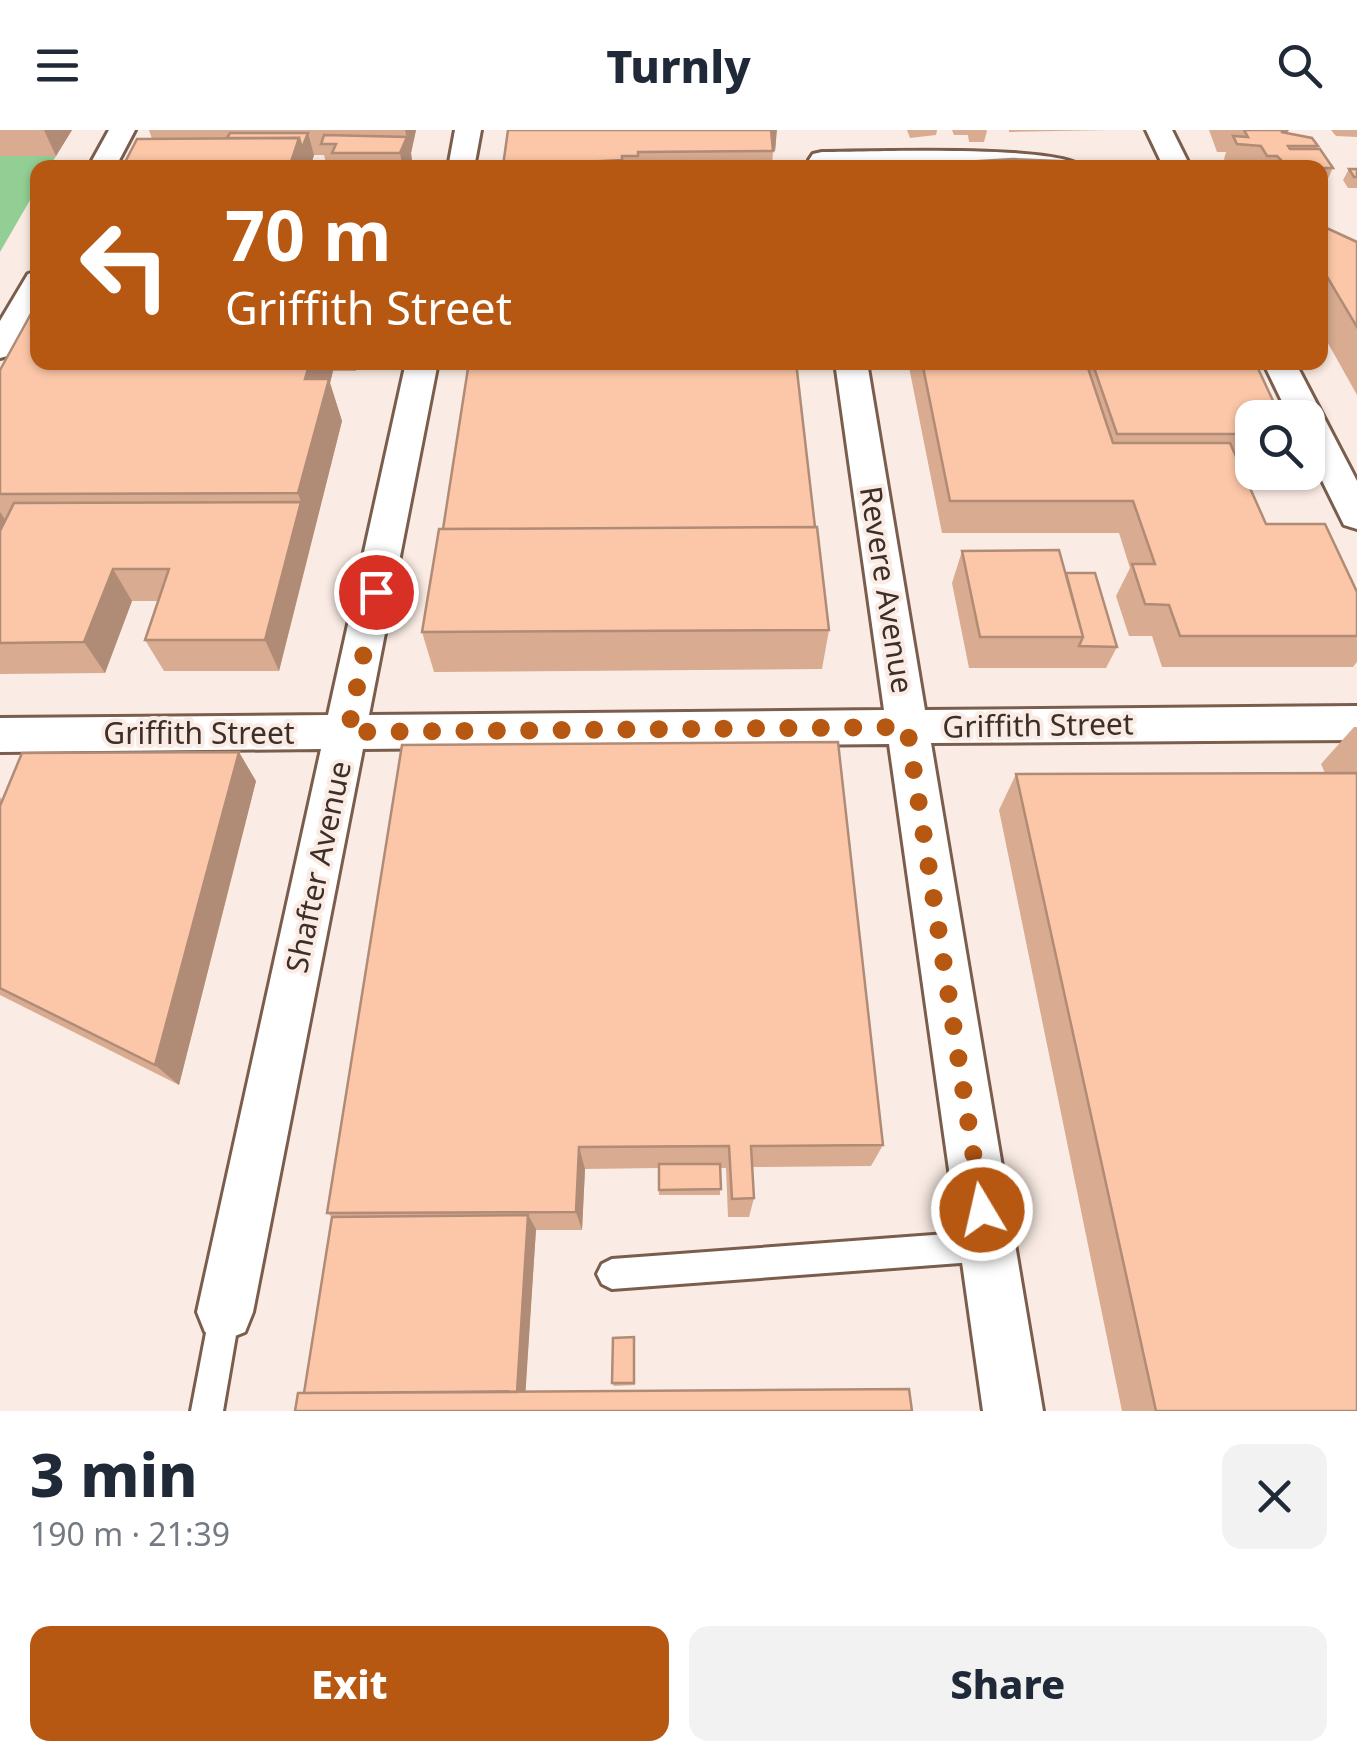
<!DOCTYPE html>
<html lang="en">
<head>
<meta charset="utf-8">
<style>
  :root { --surface:#fff; --page:#f2f2f3; --text:#1f2937; --muted:#747a83; --accent:#b75812 }
  body { margin:0; font-family:"Noto Sans",sans-serif; background:var(--page); color:var(--text); height:100vh; display:flex; flex-direction:column; font-size:38px; white-space:nowrap }
  * { box-sizing:border-box; margin:0 }
  p { font-size:32px; color:var(--muted) }
  .icon { flex:none; width:55px; height:55px; fill:none; stroke:currentColor; stroke-width:2; stroke-linecap:round; stroke-linejoin:round }
  .map { position:relative; height:1281px; overflow:hidden }
  .side { display:flex; flex-direction:column; background:var(--surface); flex:1 }
  .side>* { flex:none }
  .top-card { position:absolute; left:30px; top:30px; width:1298px; height:210px; border-radius:20px; box-shadow:0 2px 8px #0004; background:#b75812; color:#fff; overflow:hidden }
  .buttons { position:absolute; left:1235px; top:270px; display:grid; gap:20px }
  .buttons a { display:grid; place-items:center; width:90px; height:90px; border-radius:20px; background:var(--surface); box-shadow:0 2px 8px #0004; font-size:50px }
  .pin { position:absolute; display:grid; place-items:center; width:85px; height:85px; color:#fff; margin:-42px; border:5px solid #fff; border-radius:50%; box-shadow:0 2px 10px #0007 }
  .me { position:absolute; width:110px; margin:-55px; rotate:351deg; stroke-linejoin:round; filter:drop-shadow(0 0 8px #0008) }
  .turn { display:flex; align-items:center; gap:35px; height:210px; padding:0 30px; font-size:45px }
  .turn .icon { width:130px; height:130px; stroke-width:2.5 }
  .turn b { display:block; font-size:70px; line-height:85px }
  .round { display:grid; place-items:center; flex:none; width:105px; height:105px; border-radius:20px; background:var(--page) }
  .headline { display:flex; align-items:center; justify-content:space-between; height:170px; padding:0 30px }
  h1 { font-size:60px; font-weight:800; line-height:75px }
  .action { display:flex; gap:20px; margin-top:auto; padding:20px 30px }
  .action a { flex:1; height:115px; border-radius:20px; background:var(--accent); color:#fff; font-size:40px; font-weight:800; line-height:115px; text-align:center }
  .action a+a { background:var(--page); color:var(--text) }
  header { display:flex; justify-content:space-between; align-items:center; height:130px; padding:0 30px; background:var(--surface); font-size:45px; font-weight:800 }
  .map>svg:first-child { display:block }
  .green { fill:#93cf95 }
  .lines { fill:none; stroke-linecap:round; stroke-linejoin:round }
  .lane-casing { stroke:#7a5d4c; stroke-width:6 }
  .street-casing { stroke:#7a5d4c; stroke-width:6 }
  .lane { fill:#fff; fill-rule:evenodd }
  .street { fill:#fff; fill-rule:evenodd }
  .wall { fill:#d9ab90 }
  .shaded-wall { fill:#b08b76 }
  .building { fill:#fcc7a8; stroke:#b08b76; stroke-width:2.5 }
  .route { stroke:#b75812; stroke-width:18; stroke-dasharray:0 32.4 }
  .labels { text-anchor:middle; stroke-width:8; stroke-linejoin:round; paint-order:stroke }
  .street-label { font-size:30px; fill:#3c2f27; stroke:#faece4 }
</style>
</head>
<body>
<header><svg class="icon" aria-label="menu" viewBox="0 0 24 24"><path d="M4 6h16M4 12h16M4 18h16"/></svg>Turnly<svg class="icon" aria-label="search" viewBox="0 0 24 24"><circle cx="10" cy="10" r="6"/><path d="M15 15l6 6"/></svg></header>
<div class="map">
<svg width="1357" height="1281" viewBox="0 0 1357 1281">
  <rect width="100%" height="100%" fill="#faece4"/>
  <path class="green" d="M0,26H56L49,37L38,38L37,58L0,122Z"/>
  <g class="lines">
    <g class="lane-casing">
      <path id="lane" d="M987,1101L997,1106L1002,1116L997,1126L987,1131L612,1159L602,1154L597,1144L602,1134L612,1129Z
        M225,1167L236,1171L240,1182L223,1281H191L210,1182L214,1171Z"/>
    </g>
    <g class="street-casing">
      <path id="street" d="M109,0H135L115,38H88Z
        M455,0H481L474,38H448Z
        M1146,0H1172L1191,38H1164Z
        M822,22C864,22 1062,14 1084,38L813,36L809,30L813,24Z
        M38,141V178L11,225L0,228V191L28,144Z
        M406,232H438L369,585L884,580L835,232H867L925,580L1357,576V610L931,613L1043,1281H983L889,614L363,619L253,1182L245,1202L225,1210L205,1202L197,1182L321,619L0,622V588L328,585Z
        M1263,232H1295L1357,351V399L1344,395L1308,322V288H1290Z"/>
    </g>
    <use href="#lane" class="lane"/>
    <use href="#street" class="street"/>
  </g>
  <path class="wall" d="M0,0H72L56,26H0Z
    M149,0H416L411,23L412,30L408,38L327,37L324,25H314L310,38H122L152,9Z
    M508,0L776,12L775,21H773L772,38H503Z
    M907,0H937L936,5L910,8Z
    M952,0H986L987,1L984,12H969L968,5H954Z
    M1009,0H1110L1009,2Z
    M1209,0H1289L1287,3L1318,16L1317,19L1333,38L1322,61H1320V38L1228,36L1224,29L1226,22H1217Z
    M1331,0H1357V7L1336,6Z
    M1349,39H1357V58H1348L1343,50Z
    M1320,95L1357,112V265L1320,199Z
    M38,232H358L356,241H333L330,253L342,291L279,541H164L145,510L158,471H132L105,543L0,544V240Z
    M908,232H1255L1252,342H1268L1266,346H1245L1266,394L1357,462V532L1353,537H1162L1152,506H1129L1116,466L1130,438L1119,403H942Z
    M815,397L829,500L822,539L434,542L422,502L443,399Z
    M962,421L1066,443L1117,517L1106,538H969L952,453Z
    M1354,597H1357V1281H1122L999,680L1016,644L1325,643L1321,634Z
    M402,615L883,1015L871,1036L752,1037L754,1068L749,1087H728L726,1038H721L720,1065H659V1038L585,1039L582,1100H536L525,1262L304,1263L332,1087L327,1083Z
    M256,651L179,955L0,865V667L2,670Z
    M634,1207L635,1255L614,1256L612,1253Z"/>
  <path class="shaded-wall" d="M44,0H72L56,26Z
    M405,0H416L411,23L412,30L408,38H403L400,23L407,8Z
    M761,0H777L775,21H763Z
    M308,3L314,25L310,38H289L299,8Z
    M310,232H330L333,241L330,253L342,291L279,541L265,510L301,372L298,363L305,249Z
    M0,382L16,405L0,419Z
    M113,439L132,471L105,543L84,512Z
    M239,622L256,651L179,955L155,935Z
    M579,1017L585,1039L582,1100L576,1082Z
    M528,1085L536,1099L525,1270L516,1264Z"/>
  <path class="building" d="M508,0H771L773,21L638,22V26H622V30L503,36Z
    M1244,0H1288L1281,2L1312,8L1318,16H1288L1290,19H1320L1333,38H1289L1277,26H1267L1261,16L1237,14L1233,6L1248,7Z
    M230,3H308L302,18L299,8H227Z
    M324,5L407,7L400,23H332L336,14H321Z
    M299,8L289,38H122L137,9Z
    M1013,29L1083,32L1121,38L881,37Z
    M1349,39H1357V47H1354Z
    M1320,95L1357,112V197L1320,135Z
    M38,171V232H310L305,249H329L298,363L0,364V240Z
    M469,232H796L815,397L443,399Z
    M922,232H1086L1113,313H1230L1266,394H1325L1357,462V506H1180L1169,475L1145,474L1132,434H1155L1133,371H950Z
    M1092,232H1255L1281,288H1252V304H1117Z
    M301,372L265,510H145L169,439H113L84,512L0,513V401L14,373Z
    M817,397L829,500L422,502L439,399Z
    M1059,420L1083,507H980L962,421Z
    M1066,443H1095L1117,517L1079,516L1083,507Z
    M838,612L883,1015L751,1016L754,1068L732,1069L729,1016L579,1017L576,1082L327,1083L402,615Z
    M239,622L155,935L0,858V676L22,623Z
    M1357,643V1281H1156L1016,644Z
    M659,1034H720L721,1059L659,1060Z
    M528,1085L517,1262L304,1263L332,1087Z
    M634,1207V1253H612L613,1208Z
    M909,1259L912,1281H295L298,1263Z"/>
  <g class="lines">
    <path class="route" d="M376,462L348,602L907,597L982,1080"/>
  </g>
  <g class="labels">
    <g class="street-label">
      <text transform="translate(886 460) rotate(81)" y="10">Revere Avenue</text>
      <text transform="translate(1038 596) rotate(-1)" y="10">Griffith Street</text>
      <text x="199" y="614">Griffith Street</text>
      <text transform="translate(319 737) rotate(-78)" y="10">Shafter Avenue</text>
    </g>
  </g>
</svg>
<div class="buttons">
<a><svg class="icon" aria-label="search" viewBox="0 0 24 24"><circle cx="10" cy="10" r="6"/><path d="M15 15l6 6"/></svg></a>
</div>
<div class="pin" style="left:376px;top:462px;background:#d93025"><svg class="icon" aria-label="arrive" viewBox="0 0 24 24"><path d="M6 21V4h12l-3 4 3 4H6"/></svg></div>
<svg class="me" style="left:982px;top:1080px" viewBox="-20 -20 40 40"><circle r="17" fill="#b75812" stroke="#fff" stroke-width="3"/><path d="M0-11L8 9 0 5-8 9z" fill="#fff"/></svg>
<div class="top-card">
<div class="turn"><svg class="icon" aria-label="left" viewBox="0 0 24 24"><path d="M17 20v-9H6M10 6l-5 5 5 5"/></svg><div><b>70 m</b>Griffith Street</div></div>
</div>
</div>
<section class="side">
<div class="headline"><div><h1>3 min</h1><p>190 m · 21:39</p></div><a class="round"><svg class="icon" aria-label="close" viewBox="0 0 24 24"><path d="M6 6l12 12M18 6L6 18"/></svg></a></div>
<div class="action"><a>Exit</a><a>Share</a></div>
</section>
</body>
</html>
